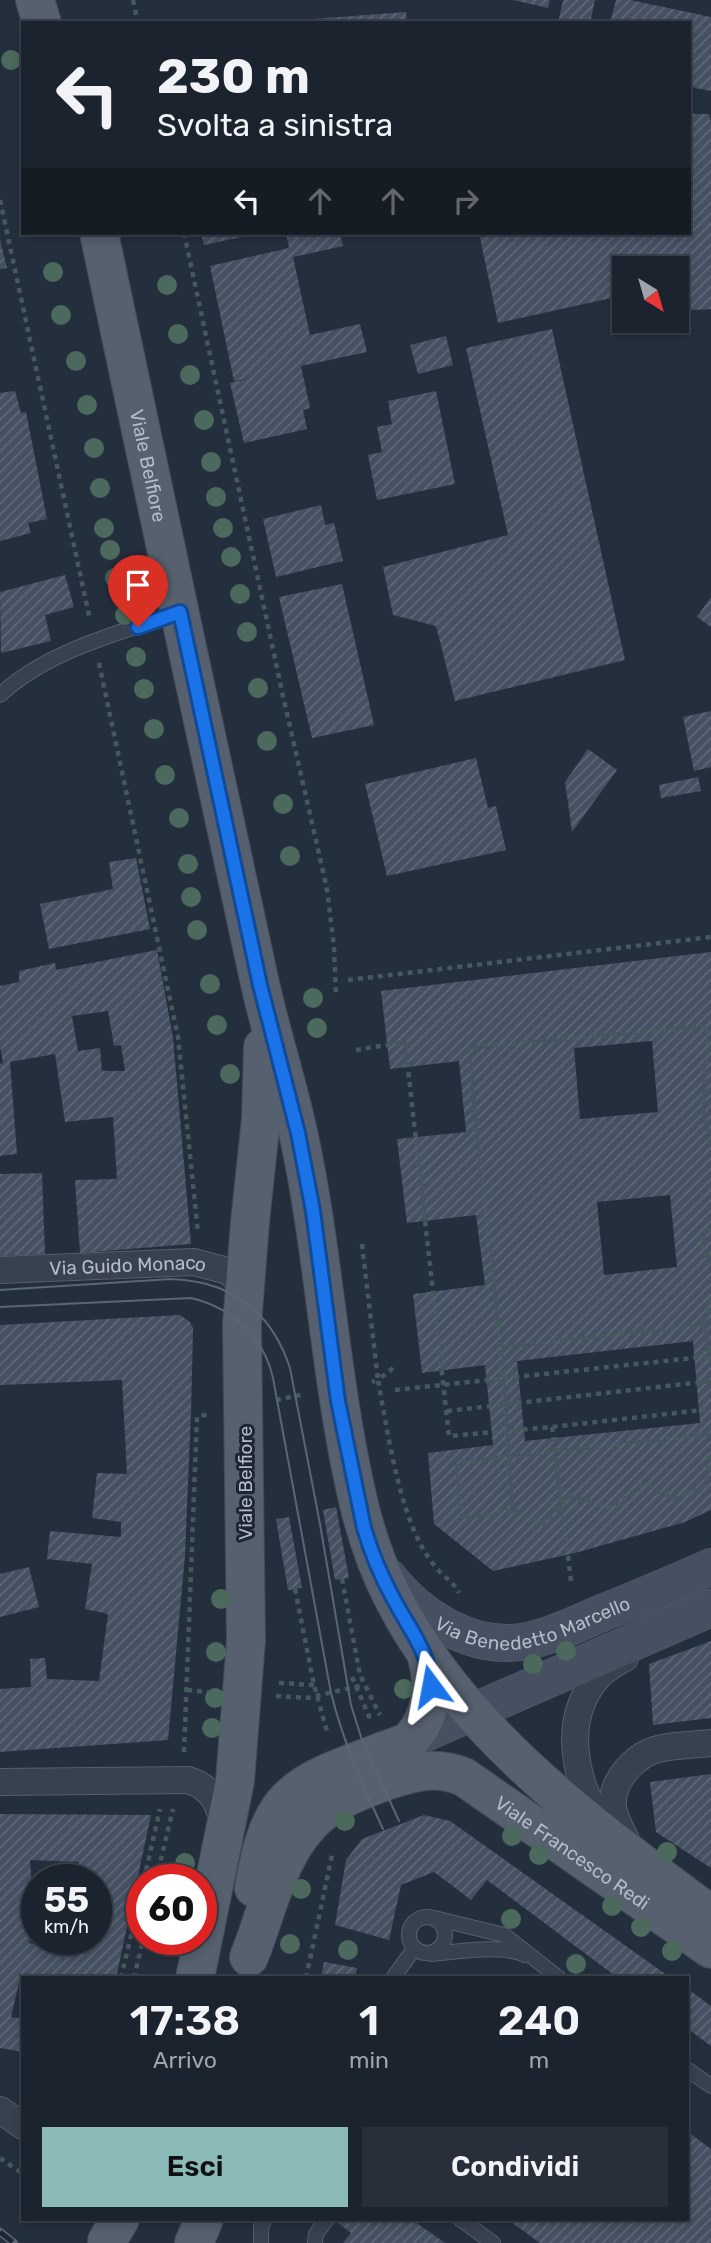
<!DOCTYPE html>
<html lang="it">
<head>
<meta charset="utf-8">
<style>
  :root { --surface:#1b232e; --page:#282f3a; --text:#f1f3f6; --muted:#a0a4aa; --line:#39404a; --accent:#8bbbb9 }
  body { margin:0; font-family:Rubik,sans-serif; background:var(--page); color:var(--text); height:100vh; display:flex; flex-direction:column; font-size:26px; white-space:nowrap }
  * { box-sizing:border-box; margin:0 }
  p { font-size:23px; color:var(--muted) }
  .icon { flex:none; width:38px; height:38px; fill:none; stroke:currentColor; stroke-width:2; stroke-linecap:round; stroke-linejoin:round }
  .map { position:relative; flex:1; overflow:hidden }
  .details { position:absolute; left:21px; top:1976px; width:668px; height:245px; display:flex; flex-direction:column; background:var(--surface); border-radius:0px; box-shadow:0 4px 10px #0003,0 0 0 2px var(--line) }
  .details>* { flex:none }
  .hud { position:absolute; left:21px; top:21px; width:670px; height:214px; border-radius:0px; box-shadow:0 4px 10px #0003,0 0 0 2px var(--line); background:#1b232e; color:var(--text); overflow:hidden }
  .needle { width:46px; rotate:143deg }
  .fabs { position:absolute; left:612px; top:256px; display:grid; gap:14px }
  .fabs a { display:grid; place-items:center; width:77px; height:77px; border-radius:0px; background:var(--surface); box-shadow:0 4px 10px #0003,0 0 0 2px var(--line); font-size:35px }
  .speed { position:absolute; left:21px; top:1864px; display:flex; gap:14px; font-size:35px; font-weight:700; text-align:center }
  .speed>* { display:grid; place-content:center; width:91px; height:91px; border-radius:50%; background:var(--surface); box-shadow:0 4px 10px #0003,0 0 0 2px var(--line); line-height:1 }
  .speed small { font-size:18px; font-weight:400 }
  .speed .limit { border:10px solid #d22; background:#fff; color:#111 }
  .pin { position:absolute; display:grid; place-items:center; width:60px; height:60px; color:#fff; margin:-72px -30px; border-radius:50% 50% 50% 0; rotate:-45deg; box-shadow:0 0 7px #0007 }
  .pin .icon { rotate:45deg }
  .me { position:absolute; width:77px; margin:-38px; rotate:347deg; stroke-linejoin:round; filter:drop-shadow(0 0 5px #0008) }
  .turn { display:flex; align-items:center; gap:24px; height:147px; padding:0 21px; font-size:32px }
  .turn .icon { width:91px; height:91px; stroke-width:2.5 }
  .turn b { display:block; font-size:49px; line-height:60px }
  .lanes { display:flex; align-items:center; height:66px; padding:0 21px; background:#0003; justify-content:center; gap:35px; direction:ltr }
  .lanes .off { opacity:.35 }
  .eta { display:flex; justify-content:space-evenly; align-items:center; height:119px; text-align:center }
  .eta b { font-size:42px; font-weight:600; line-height:49px }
  .button { display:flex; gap:14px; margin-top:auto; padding:14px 21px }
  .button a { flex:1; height:80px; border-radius:0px; background:var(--accent); color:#111; font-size:28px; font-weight:600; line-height:80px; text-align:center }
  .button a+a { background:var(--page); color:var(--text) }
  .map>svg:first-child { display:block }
  .building { fill:url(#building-hatch); fill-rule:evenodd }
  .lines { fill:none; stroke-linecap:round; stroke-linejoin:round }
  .lane-casing { stroke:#565f6c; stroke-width:16 }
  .street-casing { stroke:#565f6c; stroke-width:28 }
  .secondary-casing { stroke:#565f6c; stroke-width:38 }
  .primary-casing { stroke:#414a57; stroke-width:40 }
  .path { stroke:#44595c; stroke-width:4.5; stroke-dasharray:5 5; stroke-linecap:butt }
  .lane { stroke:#38414e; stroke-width:14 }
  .street { stroke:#38414e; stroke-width:26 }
  .secondary { stroke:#465061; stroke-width:37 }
  .primary { stroke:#56606e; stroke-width:38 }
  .tram { stroke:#5a6575; stroke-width:2 }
  .rail-casing { stroke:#5a6575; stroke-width:8 }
  .rail { stroke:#1d2633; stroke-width:5; stroke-dasharray:16; stroke-linecap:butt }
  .path-bridge { stroke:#44595c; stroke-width:4.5; stroke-dasharray:5 5; stroke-linecap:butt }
  .tree { fill:#4b6a5d }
  .route-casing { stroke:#114b97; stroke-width:18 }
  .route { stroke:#1a73e8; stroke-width:12 }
  .labels { text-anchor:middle; stroke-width:6; stroke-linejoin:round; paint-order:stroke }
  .street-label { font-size:19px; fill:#b4bcc9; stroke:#1d2633 }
</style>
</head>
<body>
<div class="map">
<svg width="711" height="2243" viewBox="0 0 711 2243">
  <defs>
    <pattern id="building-hatch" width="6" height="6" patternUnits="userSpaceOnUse" patternTransform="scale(1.75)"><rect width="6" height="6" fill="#455162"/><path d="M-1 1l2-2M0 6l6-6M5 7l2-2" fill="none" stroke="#5d6877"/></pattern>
  </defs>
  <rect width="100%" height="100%" fill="#242f3e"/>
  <path class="building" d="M513,0H550L548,8Z
    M563,0H595L590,23H558Z
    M616,0H630L711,17V91L690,87V23H610Z
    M406,12L407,23H314L313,19Z
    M690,114H709L711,123V309L677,311V268H625V295L498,323L479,233H690Z
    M201,233H256V234L204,245Z
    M286,233H340L343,246L293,257L310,335L360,324L367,352L301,366L310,408L303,410L307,429L244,443L230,383L250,378L234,381L210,266L289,248Z
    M0,240L7,268L0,269Z
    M552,329L625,660L455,701L436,626L393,615L383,567L508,535L466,348Z
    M446,336L453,365L418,374L410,345Z
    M15,391L21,413L26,412L47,519L28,523L31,533L0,541V393Z
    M436,391L455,484L377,500L368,455L382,452L377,427L392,424L388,401Z
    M321,505L325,525L334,523L343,561L276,577L263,519Z
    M65,575L74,607L45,615L51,641L1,653L0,592Z
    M342,584L374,725L312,738L279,597Z
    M711,597V627L697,617Z
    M711,711V767L694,771L683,717Z
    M588,749L617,770L572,832L565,782Z
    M476,758L488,808L496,806L506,850L387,876L365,784Z
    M698,777L701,791L661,798L659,785Z
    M136,858L150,929L49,949L40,904L113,889L109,862Z
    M157,950L173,1038L191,1244L80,1253L75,1180L117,1179L113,1117L65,1122L55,1054L10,1062L17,1154L0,1156V1064L3,1063L0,1046V986L19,982V971L55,963L56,970ZM108,1011L114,1046L121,1045L125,1071H102L100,1048L78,1051L72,1016Z
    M711,952V1510L685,1522L575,1553L493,1571L434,1524L428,1453L493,1445L485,1365L422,1373L413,1294L485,1285L476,1215L407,1223L397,1139L466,1132L459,1061L390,1069L381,991ZM652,1041L658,1112L580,1119L574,1048ZM670,1195L677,1267L604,1275L597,1202ZM693,1341L700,1423L525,1441L517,1361Z
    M42,1173L45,1254L0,1256V1174Z
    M180,1315L190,1322L193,1328L191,1412L185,1555L168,1740L0,1752V1689L31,1687L30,1659L45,1658L47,1679L99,1681L108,1614L85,1609L92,1564L47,1559L50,1531L121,1537V1522L92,1518L97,1473L127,1474L122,1380L0,1385V1325Z
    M336,1507L349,1578L335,1580L323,1510Z
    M289,1517L302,1588L288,1590L276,1519Z
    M29,1567L39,1607L0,1617V1574Z
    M711,1641V1718L653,1725L649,1664Z
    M711,1774V1868L656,1832L650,1782Z
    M0,1814L151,1815L116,1978H35L21,1974L11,2017L23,2019V2052L0,2048ZM30,1860L79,1862L80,1880H96V1939H69L66,1952L29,1943L37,1914V1900L33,1901Z
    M424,1815L450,1821L671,1978H618L487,1880L471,1900L434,1872L401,1885L389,1940L335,1925L346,1860L362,1839Z
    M324,1962L357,1968L355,1978H321Z
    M688,1989L711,2006V2046L688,2029Z
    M688,2132L711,2149V2243H540L507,2219H688Z
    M341,2219H411L445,2243H343L351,2233L338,2223Z"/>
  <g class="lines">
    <g class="lane-casing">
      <path id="lane" d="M0,695C48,650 118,634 179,612
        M409 1935a18 18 0 1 1 36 0a18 18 0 1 1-36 0Z
        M434,1918L504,1935L559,1978
        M431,1954C457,1952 503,1944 525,1955
        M393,1978L414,1949
        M688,2070L711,2086
        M460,2219L493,2243
        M261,2243V2227L265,2219
        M315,2243L316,2234L327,2219"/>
    </g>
    <g class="street-casing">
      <g id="street">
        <path id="s1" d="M0,1270L194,1262L228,1271L238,1280L244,1292"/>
        <path d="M0,1782L188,1780C211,1787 222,1805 222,1828"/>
        <path d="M602,1825C575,1782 560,1720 598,1677C605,1669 616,1663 625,1658"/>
        <path d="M627,1842C622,1831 614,1818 613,1806C611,1780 636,1753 662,1748C678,1745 695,1745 711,1743"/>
        <path d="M0,2110L23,2126"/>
      </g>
    </g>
    <g class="secondary-casing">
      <g id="secondary">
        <path id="s2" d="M388,1577C419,1617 474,1652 527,1641C553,1636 578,1623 602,1613C639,1598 675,1583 711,1567"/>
        <path d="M411,1739L711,1608"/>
      </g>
    </g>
    <g class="primary-casing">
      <g id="primary">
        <path d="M35,0L42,23"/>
        <path id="s3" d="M99,233C152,481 204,731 259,979C270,1030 287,1081 298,1132C320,1232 327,1335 345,1436C355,1492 366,1545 392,1596C461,1733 591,1825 711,1915"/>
        <path d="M254,1888C259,1860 265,1826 284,1803C308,1775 350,1765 383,1751C391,1748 405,1745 412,1738C431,1716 435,1684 427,1657"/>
        <path id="s4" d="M249,1957C269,1908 279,1845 324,1811C342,1797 365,1789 386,1781C414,1772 436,1765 464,1777L711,1949"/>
        <path d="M195,1978L235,1781L246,1640L242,1324L250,1222L261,1119L263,1047"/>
        <path d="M107,2241L120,2219"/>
        <path d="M194,2243L204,2219"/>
      </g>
    </g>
    <path class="path" d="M133,0L138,23
      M0,200L90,620
      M184,233L283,696L327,889L334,947L336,997
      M99,663L178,1037L198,1233
      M348,980L711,937
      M356,1050L405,1042L449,1436L552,1427L711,1409
      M711,1228L700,1242L711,1264
      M362,1244L378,1380L372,1382
      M498,1322L468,1048L708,1026L703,1114L711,1142
      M501,1347L704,1325
      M393,1368L378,1380C387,1429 398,1504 422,1547C427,1556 434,1566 441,1573C448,1580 455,1584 459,1593
      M395,1390L711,1356
      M276,1400L305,1394
      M447,1411L711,1381
      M552,1427L571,1581
      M496,1458L457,1463L462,1519L512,1510
      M342,1579L360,1675L380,1715
      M295,1589L314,1685L328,1735
      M352,1677L371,1721
      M279,1683L314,1685
      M187,1690L208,1692
      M276,1696L307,1698L364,1685
      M184,1752L197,1417L209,1414
      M144,1880L160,1809
      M156,1880L173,1809
      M121,1978L142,1888
      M134,1978L143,1939
      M306,1978L332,1855
      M0,2158L23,2174"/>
    <use href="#lane" class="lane"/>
    <use href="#street" class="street"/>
    <use href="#secondary" class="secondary"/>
    <use href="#primary" class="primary"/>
    <path class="tram" d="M0,1290L171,1279C232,1281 271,1311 290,1368L320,1524L351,1705L362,1740L399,1821
      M0,1307L191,1298C231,1307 264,1337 273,1378L331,1693C343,1741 362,1784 383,1829"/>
    <g class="rail-casing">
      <path id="rail" d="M0,2232L14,2243"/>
    </g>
    <use href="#rail" class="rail"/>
    <path class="path-bridge" d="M711,1299L704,1325L711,1362
      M498,1322L501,1347L512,1510L543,1524L569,1496L613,1509L642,1484L675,1499L705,1486L711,1454
      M496,1458L711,1434"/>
  </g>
  <g class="tree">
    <circle cx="11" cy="60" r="10"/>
    <circle cx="53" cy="272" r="10"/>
    <circle cx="167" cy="285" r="10"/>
    <circle cx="61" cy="315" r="10"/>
    <circle cx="178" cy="334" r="10"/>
    <circle cx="76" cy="361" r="10"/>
    <circle cx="190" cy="375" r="10"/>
    <circle cx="87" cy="405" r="10"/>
    <circle cx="204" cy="420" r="10"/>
    <circle cx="94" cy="448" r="10"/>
    <circle cx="211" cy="462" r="10"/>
    <circle cx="100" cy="488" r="10"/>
    <circle cx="216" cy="497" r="10"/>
    <circle cx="104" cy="528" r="10"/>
    <circle cx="223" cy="528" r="10"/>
    <circle cx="110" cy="550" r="10"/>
    <circle cx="231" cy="557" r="10"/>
    <circle cx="115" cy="578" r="10"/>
    <circle cx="240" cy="594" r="10"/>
    <circle cx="125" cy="615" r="10"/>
    <circle cx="247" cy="632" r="10"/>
    <circle cx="136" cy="657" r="10"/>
    <circle cx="258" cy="688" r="10"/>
    <circle cx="144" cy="689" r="10"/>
    <circle cx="154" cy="729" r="10"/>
    <circle cx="267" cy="741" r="10"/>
    <circle cx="165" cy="775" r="10"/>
    <circle cx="283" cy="804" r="10"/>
    <circle cx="179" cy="818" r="10"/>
    <circle cx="290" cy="856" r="10"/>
    <circle cx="188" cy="864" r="10"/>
    <circle cx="191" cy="897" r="10"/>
    <circle cx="197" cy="930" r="10"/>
    <circle cx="210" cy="984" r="10"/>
    <circle cx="313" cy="998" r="10"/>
    <circle cx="217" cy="1025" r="10"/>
    <circle cx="317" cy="1028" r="10"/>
    <circle cx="230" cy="1074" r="10"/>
    <circle cx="221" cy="1599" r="10"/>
    <circle cx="566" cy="1651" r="10"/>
    <circle cx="216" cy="1652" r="10"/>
    <circle cx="533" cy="1664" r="10"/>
    <circle cx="404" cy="1689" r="10"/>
    <circle cx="215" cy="1698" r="10"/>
    <circle cx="212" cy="1728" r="10"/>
    <circle cx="345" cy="1821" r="10"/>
    <circle cx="512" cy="1836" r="10"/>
    <circle cx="667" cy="1852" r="10"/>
    <circle cx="539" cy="1855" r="10"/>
    <circle cx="185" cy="1863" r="10"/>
    <circle cx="301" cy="1889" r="10"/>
    <circle cx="612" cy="1906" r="10"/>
    <circle cx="511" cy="1919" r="10"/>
    <circle cx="641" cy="1927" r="10"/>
    <circle cx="290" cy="1944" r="10"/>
    <circle cx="348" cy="1950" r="10"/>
    <circle cx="672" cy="1951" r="10"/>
    <circle cx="576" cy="1964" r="10"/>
  </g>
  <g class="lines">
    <g class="route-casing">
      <path id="route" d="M138,627L180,612L260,985L298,1133L313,1211L338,1401L364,1528C371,1552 381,1576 393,1598C408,1627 430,1653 431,1686"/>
    </g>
    <use href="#route" class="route"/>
  </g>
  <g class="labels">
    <g class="street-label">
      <text dy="7" stroke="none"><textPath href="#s3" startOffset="238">Viale Belfiore</textPath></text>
      <text dy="7" stroke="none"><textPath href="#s1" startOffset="128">Via Guido Monaco</textPath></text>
      <text transform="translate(245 1483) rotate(-90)" y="7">Viale Belfiore</text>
      <text dy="7" stroke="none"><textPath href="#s2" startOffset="168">Via Benedetto Marcello</textPath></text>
      <text dy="7" stroke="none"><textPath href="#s4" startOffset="448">Viale Francesco Redi</textPath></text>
    </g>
  </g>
</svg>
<div class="fabs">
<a><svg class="needle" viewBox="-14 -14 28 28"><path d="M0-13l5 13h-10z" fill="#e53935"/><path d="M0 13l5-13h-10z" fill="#a0a4aa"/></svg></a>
</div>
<div class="speed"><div>55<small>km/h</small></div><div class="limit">60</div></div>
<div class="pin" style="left:138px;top:627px;background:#d93025"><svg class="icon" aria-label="arrive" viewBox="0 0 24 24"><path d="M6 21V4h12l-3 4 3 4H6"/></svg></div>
<svg class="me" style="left:431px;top:1686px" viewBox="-20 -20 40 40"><path d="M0-17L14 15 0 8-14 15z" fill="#1a73e8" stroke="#fff" stroke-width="4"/></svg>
<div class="hud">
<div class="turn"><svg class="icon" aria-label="left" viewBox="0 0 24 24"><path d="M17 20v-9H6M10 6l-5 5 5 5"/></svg><div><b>230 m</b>Svolta a sinistra</div></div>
<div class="lanes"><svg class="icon" aria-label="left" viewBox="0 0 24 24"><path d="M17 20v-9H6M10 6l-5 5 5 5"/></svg><svg class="icon off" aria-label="ahead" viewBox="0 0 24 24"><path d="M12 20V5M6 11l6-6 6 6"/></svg><svg class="icon off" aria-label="ahead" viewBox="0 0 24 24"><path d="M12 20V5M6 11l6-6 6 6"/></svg><svg class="icon off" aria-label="right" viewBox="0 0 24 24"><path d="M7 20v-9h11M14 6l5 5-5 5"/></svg></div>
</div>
<section class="details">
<div class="eta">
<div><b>17:38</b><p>Arrivo</p></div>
<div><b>1</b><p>min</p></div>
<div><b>240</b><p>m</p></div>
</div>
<div class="button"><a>Esci</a><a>Condividi</a></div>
</section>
</div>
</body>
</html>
